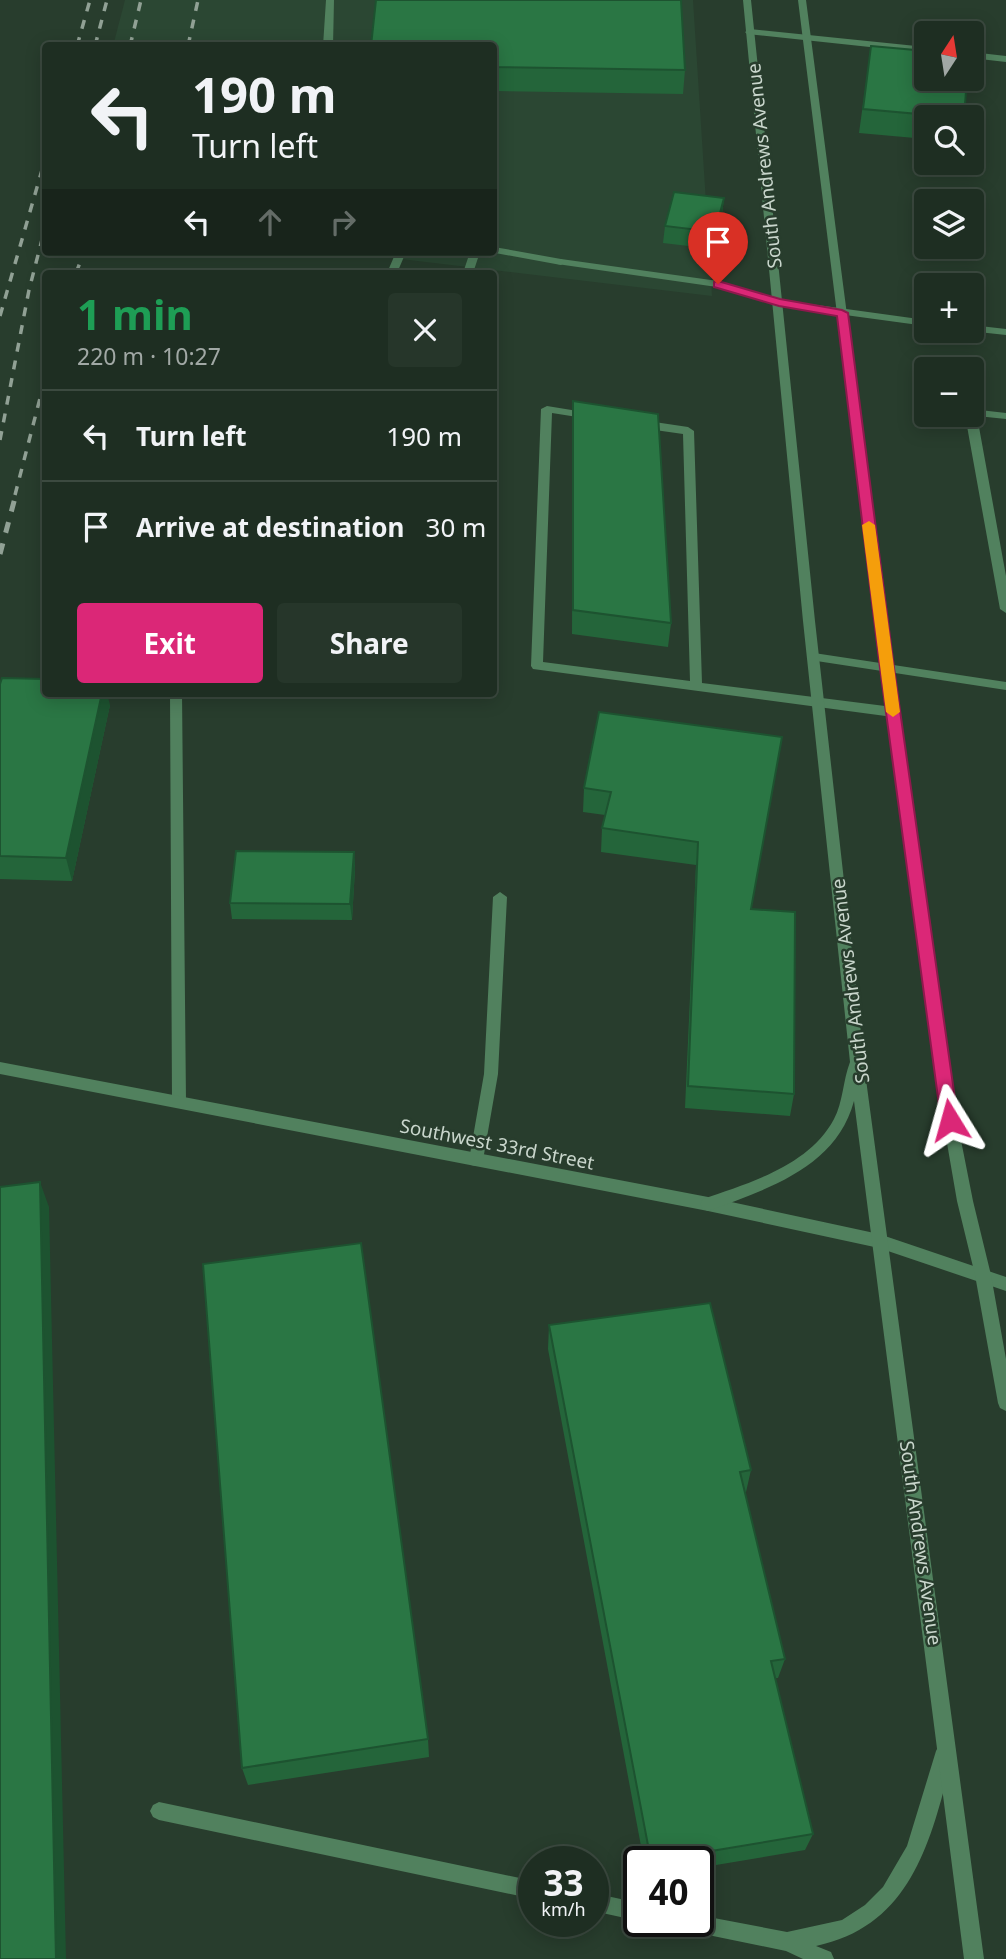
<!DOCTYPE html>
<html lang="en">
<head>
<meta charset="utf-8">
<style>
  :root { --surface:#1e2e22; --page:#26362a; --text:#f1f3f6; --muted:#a1a8a5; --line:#3c4a40; --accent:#db2777 }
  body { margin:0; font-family:"Noto Sans",sans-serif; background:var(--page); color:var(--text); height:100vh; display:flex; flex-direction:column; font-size:26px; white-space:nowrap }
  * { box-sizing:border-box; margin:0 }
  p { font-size:23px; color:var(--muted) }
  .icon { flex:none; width:38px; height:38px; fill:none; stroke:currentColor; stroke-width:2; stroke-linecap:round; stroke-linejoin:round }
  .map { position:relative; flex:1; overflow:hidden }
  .drawer { position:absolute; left:42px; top:270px; width:455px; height:427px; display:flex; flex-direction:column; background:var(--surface); border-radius:7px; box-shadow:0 4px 18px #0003,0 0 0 2px var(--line) }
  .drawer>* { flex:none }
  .hud { position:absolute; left:42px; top:42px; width:455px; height:214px; border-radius:7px; box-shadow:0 4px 18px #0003,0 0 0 2px var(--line); background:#1e2e22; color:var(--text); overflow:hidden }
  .needle { width:46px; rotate:12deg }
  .buttons { position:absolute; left:914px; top:21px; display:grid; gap:14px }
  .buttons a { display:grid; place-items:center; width:70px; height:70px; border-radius:7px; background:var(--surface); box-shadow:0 4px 18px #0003,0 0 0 2px var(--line); font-size:35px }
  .speed { position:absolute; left:518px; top:1846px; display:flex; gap:14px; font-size:35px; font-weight:700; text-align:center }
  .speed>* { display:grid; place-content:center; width:91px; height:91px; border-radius:50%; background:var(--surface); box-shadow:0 4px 18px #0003,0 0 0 2px var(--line); line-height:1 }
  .speed small { font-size:18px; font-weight:400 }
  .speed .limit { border:4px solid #111; border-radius:10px; background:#fff; color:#111 }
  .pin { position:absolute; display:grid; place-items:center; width:60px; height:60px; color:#fff; margin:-72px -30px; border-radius:50% 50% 50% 0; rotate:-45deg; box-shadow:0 0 7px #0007 }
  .pin .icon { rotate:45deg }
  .me { position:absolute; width:77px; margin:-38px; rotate:352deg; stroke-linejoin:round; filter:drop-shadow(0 0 5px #0008) }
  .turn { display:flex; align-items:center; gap:24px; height:147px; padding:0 35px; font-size:32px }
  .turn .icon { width:91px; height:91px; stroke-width:2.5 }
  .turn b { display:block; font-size:49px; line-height:60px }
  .lanes { display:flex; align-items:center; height:66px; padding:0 35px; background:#0003; justify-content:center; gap:35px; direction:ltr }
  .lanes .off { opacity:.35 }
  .round { display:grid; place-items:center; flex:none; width:74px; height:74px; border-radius:7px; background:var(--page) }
  .summary { display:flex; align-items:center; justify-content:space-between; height:119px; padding:0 35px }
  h1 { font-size:42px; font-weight:700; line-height:52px; color:#1e9e55 }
  .primary-button { display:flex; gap:14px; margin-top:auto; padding:14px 35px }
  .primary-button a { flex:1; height:80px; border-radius:7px; background:var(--accent); color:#fff; font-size:28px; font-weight:700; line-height:80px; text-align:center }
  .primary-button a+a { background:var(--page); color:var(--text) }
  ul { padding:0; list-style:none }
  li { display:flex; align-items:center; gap:21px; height:91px; padding:0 35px; border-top:2px solid var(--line) }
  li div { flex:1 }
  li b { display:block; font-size:26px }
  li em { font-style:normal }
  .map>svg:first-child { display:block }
  .built { fill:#2b4733 }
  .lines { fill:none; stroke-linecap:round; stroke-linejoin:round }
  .service { fill:#51815e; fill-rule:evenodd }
  .minor { fill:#51815e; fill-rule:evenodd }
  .tertiary { fill:#51815e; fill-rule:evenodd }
  .rail-far1 { stroke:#91a195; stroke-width:3.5; stroke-dasharray:9 9; stroke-linecap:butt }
  .rail { stroke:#91a195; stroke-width:5; stroke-dasharray:11 11; stroke-linecap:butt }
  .wall { fill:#24653a }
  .shaded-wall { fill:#1d5330 }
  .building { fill:#2a7644; stroke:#1d5330; stroke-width:2 }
  .route { fill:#db2777; stroke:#8e194d; stroke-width:2 }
  .slow { fill:#f59e0b }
  .labels { text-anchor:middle; stroke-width:5; stroke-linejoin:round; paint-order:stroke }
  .street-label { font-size:19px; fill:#c9d6cc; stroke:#283d2d }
</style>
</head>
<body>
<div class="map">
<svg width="1006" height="1959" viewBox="0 0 1006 1959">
  <rect width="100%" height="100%" fill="#283d2d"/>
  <path class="built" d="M125,0H693L712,296L342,252H494V46H113Z"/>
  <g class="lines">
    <path class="service" d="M326,0H334L333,46H323Z
      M494,247L561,259L566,262L561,265L490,252H494Z
      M396,252H406L397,273H387Z
      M470,252H480L473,273H463Z
      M547,406L590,413L596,416L590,419L552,413L543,662L690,681L683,434L641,428L635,424L641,420L688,427L694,431L702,683L893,707L897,709L899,712L897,715L893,717L533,669L531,666L541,409Z
      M971,409L1006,413V419L977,416L1006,576V613L1000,609L965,415H971Z
      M814,653L1006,682V690L810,660L808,657L810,654Z
      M170,693H182L186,1102L184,1106L179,1108L174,1106L172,1102Z
      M500,892L507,897L498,1074L483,1160L481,1165L476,1166L471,1165L469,1160L484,1074L493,897Z
      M945,1742L951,1745L954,1751C932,1835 915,1925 816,1946L831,1952L834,1959H803L786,1951L679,1929L677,1922H698V1915L787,1932L842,1920L865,1905L883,1887L907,1846L936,1751L939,1745Z
      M159,1802L534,1881V1899L159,1820L153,1817L150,1811L153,1805Z
      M593,1893L639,1903V1921L593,1911Z"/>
    <path class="minor" d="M750,29L926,47V53L747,34L745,32Z
      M971,52L1006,56V62L971,58Z
      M561,259L718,281L781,300L926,320V326L779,306L717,287L557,264V260Z
      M971,325L1006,329V335L969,331H971Z
      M0,1062L708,1197L879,1234L1006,1277V1291L879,1248L708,1211L0,1074Z"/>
    <path class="tertiary" d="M743,0H751L815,621L867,1087L984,1959H964L854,1101C836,1168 767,1189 708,1211L703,1209L700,1204L703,1199C749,1183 809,1166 834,1119C843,1102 843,1080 850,1062L803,621Z
      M798,0H806L893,668L957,1120L973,1201L991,1275L1006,1359V1411L1000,1408L998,1403L975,1275L957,1201L943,1120L881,668Z"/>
    <path class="rail-far1" d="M77,46L90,0
      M95,46L107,0
      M130,46L141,0
      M188,46L198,0
      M76,273L84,252
      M0,316L46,156
      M0,440L29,290L46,224
      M15,495L46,375"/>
    <path class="rail" d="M0,554L16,494"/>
  </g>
  <path class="wall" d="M494,46L685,70L683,94L494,91Z
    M871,46L964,117H926V139L859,133Z
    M724,198L722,215L714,249L663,243L665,226Z
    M573,401L671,623L668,647L572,634Z
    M0,684L110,705L72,881L0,879Z
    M599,712L752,909L794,1094L790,1116L685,1108L696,865L601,852L602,828L605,815L583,812L584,788Z
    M354,852L355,869L352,920L232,919L230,903Z
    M549,1325L751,1470L746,1492H744L785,1659L778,1678H775L813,1834L805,1850L698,1868V1862H644L548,1349Z
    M428,1739L429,1757L248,1785L242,1768Z"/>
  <path class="shaded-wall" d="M724,198L722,215L714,249L715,232Z
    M102,693H107L110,705L72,881L66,858Z
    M354,852L355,869L352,920L350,904Z
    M40,1182L49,1207L66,1959H56Z"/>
  <path class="building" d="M376,0H681L685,70L494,67V46H371Z
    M871,46L926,51V79H967L964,117H952L863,109Z
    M674,192L724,198L715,232L665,226Z
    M573,401L658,414L671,623L573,610Z
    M2,678L46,679V693H102L66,858L0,856V684Z
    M599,712L782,737L751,909L795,912L794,1094L688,1086L698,842L602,828L611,792L584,788Z
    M236,851L354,852L350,904L230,903Z
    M40,1182L56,1959H0V1187Z
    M361,1243L428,1739L242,1768L203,1264Z
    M710,1303L751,1470L740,1472L785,1659L771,1661L813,1834L651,1861L549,1325Z"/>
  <path class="route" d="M718,281L780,299L842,310L848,313L894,668L958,1120L956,1125H944L941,1120L880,668L837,316L779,306L714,287V282Z"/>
  <path class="slow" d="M869,521L875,525L900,712L893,717L886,712L862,525Z"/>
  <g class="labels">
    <g class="street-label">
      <text transform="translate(764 166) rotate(-96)" y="7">South Andrews Avenue</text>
      <text transform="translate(850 981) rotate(-97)" y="7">South Andrews Avenue</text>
      <text transform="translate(497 1144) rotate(11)" y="7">Southwest 33rd Street</text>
      <text transform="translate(921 1543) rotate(82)" y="7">South Andrews Avenue</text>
    </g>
  </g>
</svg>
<div class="buttons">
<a><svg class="needle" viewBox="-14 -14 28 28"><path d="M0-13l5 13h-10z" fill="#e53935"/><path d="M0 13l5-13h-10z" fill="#a1a8a5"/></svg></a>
<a><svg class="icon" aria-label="search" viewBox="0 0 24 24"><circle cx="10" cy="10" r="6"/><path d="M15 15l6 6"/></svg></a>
<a><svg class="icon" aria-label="layers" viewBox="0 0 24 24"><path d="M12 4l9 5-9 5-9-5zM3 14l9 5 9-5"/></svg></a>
<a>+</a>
<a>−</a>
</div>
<div class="speed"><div>33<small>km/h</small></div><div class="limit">40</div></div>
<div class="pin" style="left:718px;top:284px;background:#d93025"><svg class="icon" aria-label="arrive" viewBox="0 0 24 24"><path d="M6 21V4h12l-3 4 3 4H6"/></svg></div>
<svg class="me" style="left:950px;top:1120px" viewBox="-20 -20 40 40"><path d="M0-17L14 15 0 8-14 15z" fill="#db2777" stroke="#fff" stroke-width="4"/></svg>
<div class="hud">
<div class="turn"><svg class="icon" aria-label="left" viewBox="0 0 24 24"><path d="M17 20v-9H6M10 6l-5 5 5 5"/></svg><div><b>190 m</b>Turn left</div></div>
<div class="lanes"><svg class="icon" aria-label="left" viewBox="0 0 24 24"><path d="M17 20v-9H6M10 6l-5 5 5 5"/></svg><svg class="icon off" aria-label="ahead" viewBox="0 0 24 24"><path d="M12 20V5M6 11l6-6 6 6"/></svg><svg class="icon off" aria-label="right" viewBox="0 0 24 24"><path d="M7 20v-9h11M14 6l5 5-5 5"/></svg></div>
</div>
<section class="drawer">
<div class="summary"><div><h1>1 min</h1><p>220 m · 10:27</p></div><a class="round"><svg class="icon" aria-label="close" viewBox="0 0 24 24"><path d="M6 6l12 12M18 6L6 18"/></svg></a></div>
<ul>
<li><svg class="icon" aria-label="left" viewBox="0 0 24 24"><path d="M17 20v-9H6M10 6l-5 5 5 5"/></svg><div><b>Turn left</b></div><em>190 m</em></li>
<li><svg class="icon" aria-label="arrive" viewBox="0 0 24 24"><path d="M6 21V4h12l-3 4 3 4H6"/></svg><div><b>Arrive at destination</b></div><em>30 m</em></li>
</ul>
<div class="primary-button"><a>Exit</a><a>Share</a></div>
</section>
</div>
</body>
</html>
